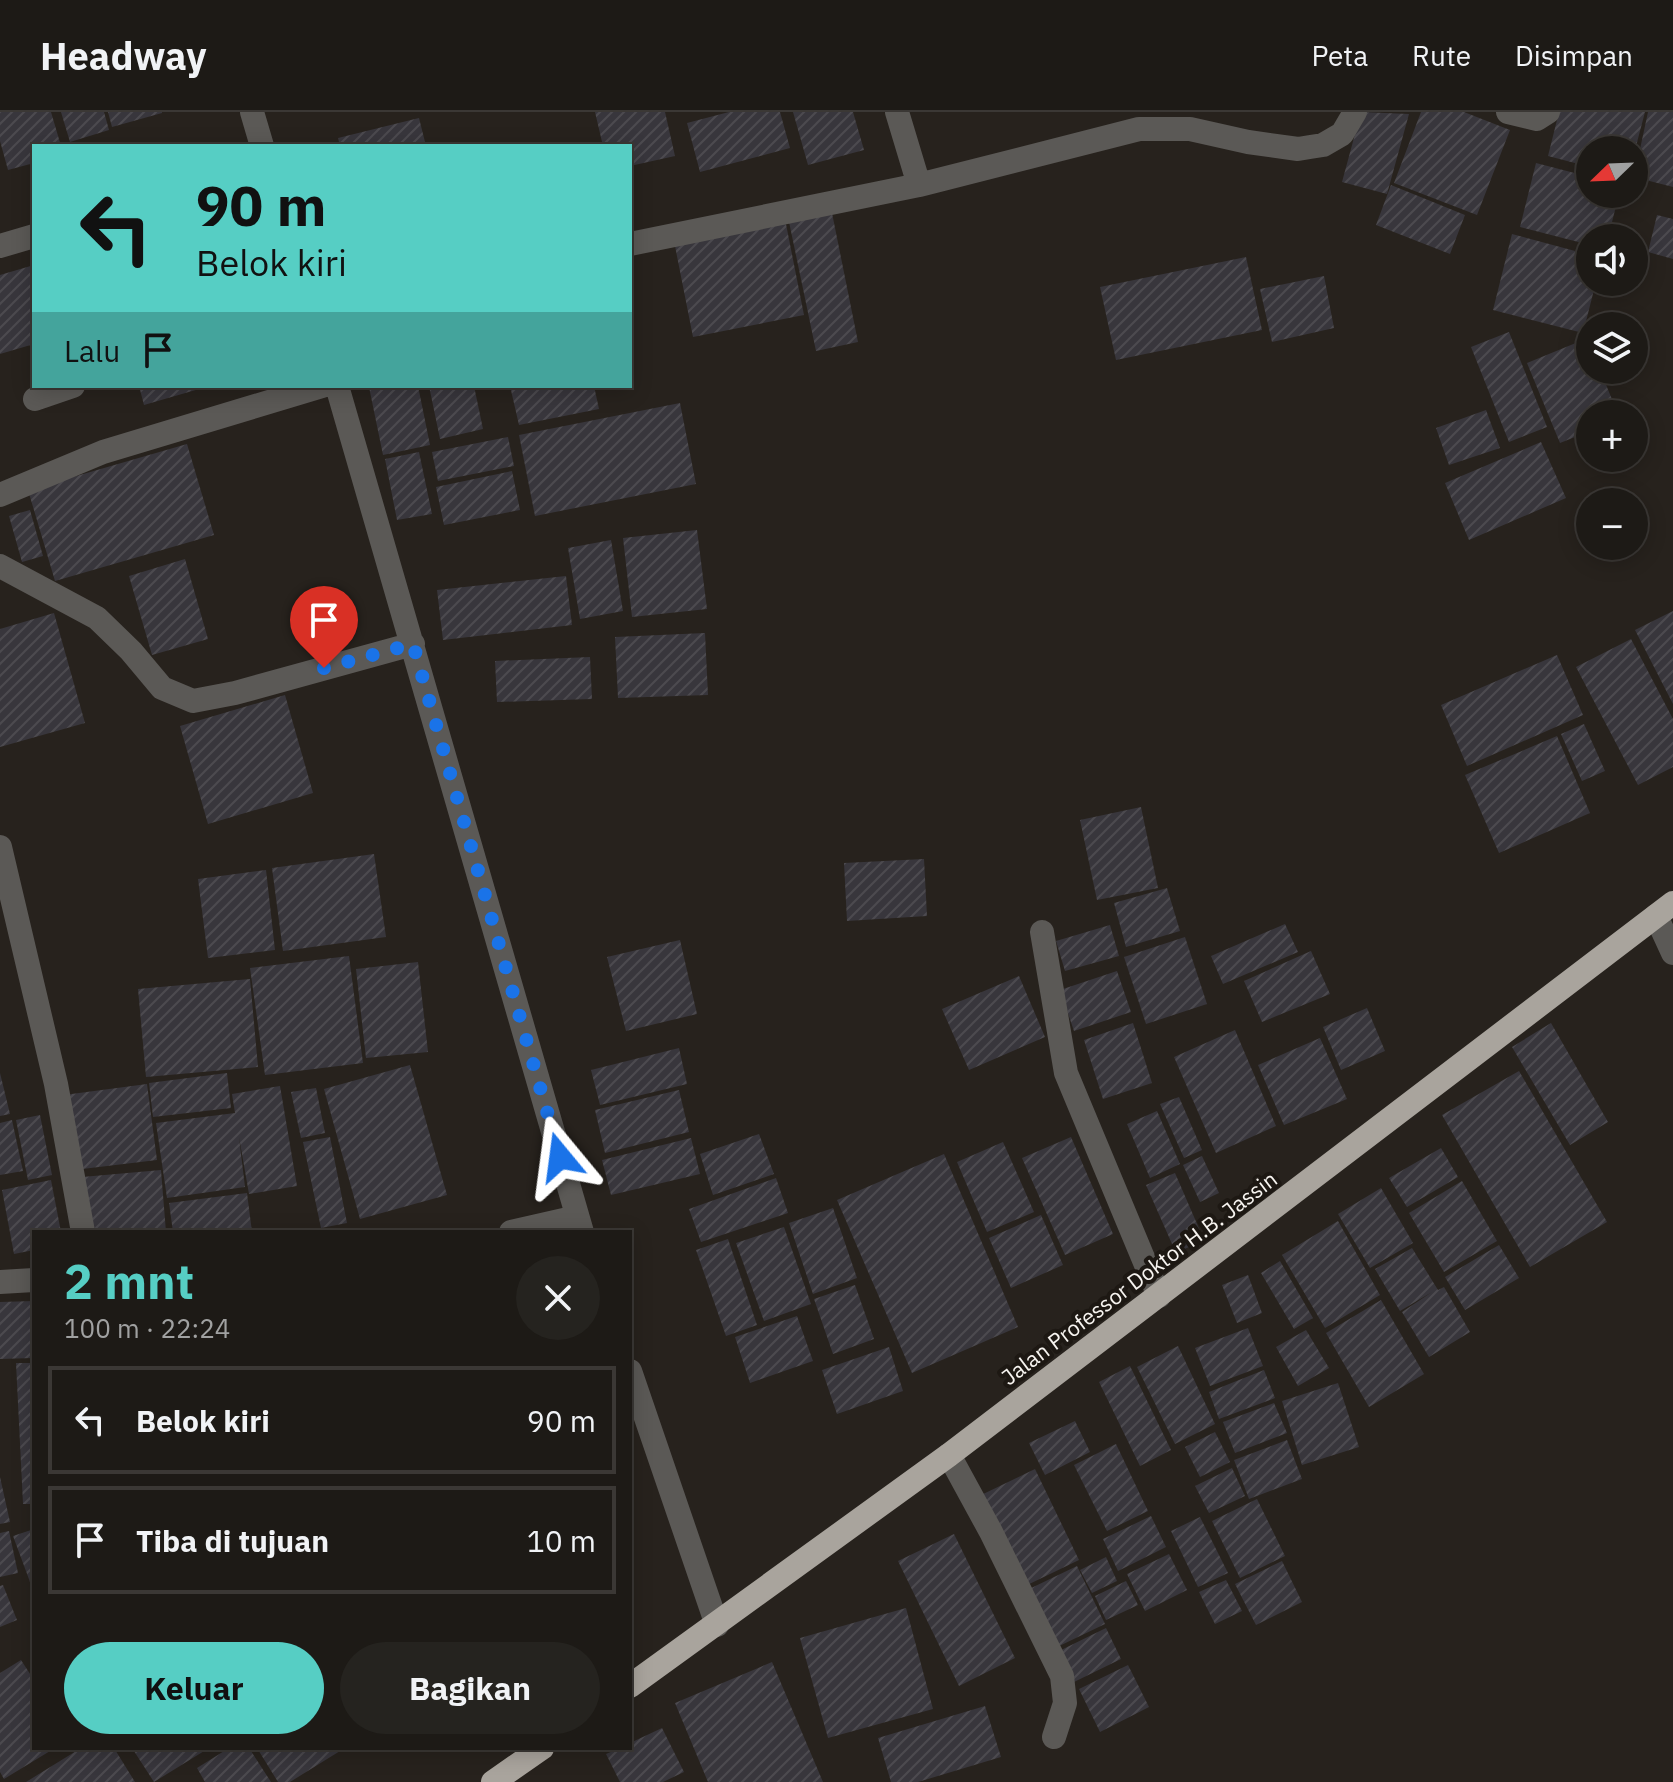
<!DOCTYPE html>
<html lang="id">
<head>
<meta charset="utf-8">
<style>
  :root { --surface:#1d1a16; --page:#25231f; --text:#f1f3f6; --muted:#a0a1a1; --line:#3b3835; --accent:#56cec4 }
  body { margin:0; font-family:"IBM Plex Sans",sans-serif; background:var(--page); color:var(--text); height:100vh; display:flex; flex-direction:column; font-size:30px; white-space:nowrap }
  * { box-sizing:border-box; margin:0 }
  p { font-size:26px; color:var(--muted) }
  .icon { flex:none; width:44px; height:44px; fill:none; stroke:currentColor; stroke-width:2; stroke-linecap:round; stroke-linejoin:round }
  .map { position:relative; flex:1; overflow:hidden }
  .sheet { position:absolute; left:32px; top:1118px; width:600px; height:520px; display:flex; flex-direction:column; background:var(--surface); border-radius:0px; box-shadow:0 4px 20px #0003,0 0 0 2px var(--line) }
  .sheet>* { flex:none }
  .guide { position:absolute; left:32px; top:32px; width:600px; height:244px; border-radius:0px; box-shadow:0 4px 20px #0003,0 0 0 2px var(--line); background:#56cec4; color:#111; overflow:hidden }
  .needle { width:52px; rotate:247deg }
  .fabs { position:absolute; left:1576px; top:24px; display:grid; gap:16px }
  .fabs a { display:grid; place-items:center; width:72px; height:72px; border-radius:50%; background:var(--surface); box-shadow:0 4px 20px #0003,0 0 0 2px var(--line); font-size:40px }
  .pin { position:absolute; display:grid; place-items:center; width:68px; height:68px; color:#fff; margin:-82px -34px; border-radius:50% 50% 50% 0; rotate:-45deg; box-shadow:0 0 8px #0007 }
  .pin .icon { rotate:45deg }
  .me { position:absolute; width:88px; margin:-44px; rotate:344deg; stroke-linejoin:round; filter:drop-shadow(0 0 6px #0008) }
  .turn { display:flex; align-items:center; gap:28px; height:168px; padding:0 32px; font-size:36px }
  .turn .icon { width:104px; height:104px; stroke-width:2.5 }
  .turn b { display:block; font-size:56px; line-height:68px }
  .then { display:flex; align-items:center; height:76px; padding:0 32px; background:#0003; gap:16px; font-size:30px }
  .round { display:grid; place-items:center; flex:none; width:84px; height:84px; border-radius:42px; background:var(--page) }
  .headline { display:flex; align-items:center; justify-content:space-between; height:136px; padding:0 32px }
  h1 { font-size:48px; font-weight:700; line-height:60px; color:var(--accent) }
  .cta { display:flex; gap:16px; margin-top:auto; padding:16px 32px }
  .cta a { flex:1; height:92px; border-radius:48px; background:var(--accent); color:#111; font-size:32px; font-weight:700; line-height:92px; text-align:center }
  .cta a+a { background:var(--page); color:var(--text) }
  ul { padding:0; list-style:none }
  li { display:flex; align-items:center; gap:24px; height:108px; margin:0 16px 12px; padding:0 16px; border:4px solid var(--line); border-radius:0px }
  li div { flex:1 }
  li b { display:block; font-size:30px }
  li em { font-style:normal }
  header { display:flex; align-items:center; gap:48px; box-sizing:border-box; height:112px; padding:0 40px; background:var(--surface); border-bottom:2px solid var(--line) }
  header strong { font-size:38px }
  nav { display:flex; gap:44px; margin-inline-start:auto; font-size:28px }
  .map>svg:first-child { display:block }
  .building { fill:url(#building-hatch) }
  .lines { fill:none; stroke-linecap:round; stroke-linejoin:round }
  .minor { stroke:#5b5956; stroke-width:24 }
  .highway { stroke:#a9a49d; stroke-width:24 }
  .route { stroke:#1a73e8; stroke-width:14; stroke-dasharray:0 25.2 }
  .labels { text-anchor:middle; stroke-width:8; stroke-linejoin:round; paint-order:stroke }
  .street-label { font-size:22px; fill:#f7f4f0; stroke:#1d1813 }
</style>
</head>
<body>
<header>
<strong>Headway</strong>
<nav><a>Peta</a><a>Rute</a><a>Disimpan</a></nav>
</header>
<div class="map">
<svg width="1673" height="1670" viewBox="0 0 1673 1670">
  <defs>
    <pattern id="building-hatch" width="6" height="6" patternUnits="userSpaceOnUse" patternTransform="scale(2)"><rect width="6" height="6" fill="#38363c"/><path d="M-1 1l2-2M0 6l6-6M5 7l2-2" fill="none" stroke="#4c4a4f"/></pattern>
  </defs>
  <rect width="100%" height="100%" fill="#27221d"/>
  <path class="building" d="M0,0H51L61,34H34V51L8,58L0,29Z
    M61,0H104L109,18L70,30Z
    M108,0H162V1L112,15Z
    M595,0H665L675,44L630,54V34H603Z
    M729,0H780L790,36L700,60L687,11Z
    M793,0H853L864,38L808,53Z
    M1361,0L1409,2L1387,82L1342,70Z
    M1421,0H1464L1510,18L1477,103L1394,71Z
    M1559,0H1645L1635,38H1590V55L1548,44Z
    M1648,0H1673V75L1634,65Z
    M419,6L426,34H340L338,26Z
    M1536,51L1590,65V82H1619L1608,126H1590V133L1520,115Z
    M1391,73L1465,103L1450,142L1376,113Z
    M831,96L858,230L816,239L788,105Z
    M1657,103L1673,107V147L1648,140Z
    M785,107L804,203L693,225L674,129Z
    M1512,122L1590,143V170H1596L1583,221L1493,198Z
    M1246,145L1262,218L1116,248L1100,175Z
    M34,153V232L0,242V163Z
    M1324,164L1334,216L1272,230L1260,177Z
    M1509,220L1547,315L1509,330L1471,235Z
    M1588,226L1590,258H1600L1618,302H1590V319L1560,331L1527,251Z
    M139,274H206V275L144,293Z
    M375,274H418L430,333L383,343L369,275Z
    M429,274H474L483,317L440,327Z
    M510,274H594L599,297L519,313Z
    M680,291L696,372L535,404L519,323Z
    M1486,298L1500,336L1449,353L1436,316Z
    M508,325L514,354L438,369L432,340Z
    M1541,330L1566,386L1469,428L1445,371Z
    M187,332L214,423L55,469L28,378Z
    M419,340L432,402L397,408L385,347Z
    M512,359L520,398L444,413L436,375Z
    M30,398L43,444L22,450L9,404Z
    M697,418L707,497L632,505L623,426Z
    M611,428L623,499L580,507L568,436Z
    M185,447L208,527L152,543L129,464Z
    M566,464L572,513L443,528L437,478Z
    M1673,499V592L1635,518Z
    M54,501L85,611L0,635V517Z
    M705,521L708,583L618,586L615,525Z
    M1631,527L1673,607V655L1638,673L1576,555Z
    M1557,543L1583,603L1467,654L1441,593Z
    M590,545L592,587L497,590L495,549Z
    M285,583L313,681L208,712L180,614Z
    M1584,612L1605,659L1582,669L1561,622Z
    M1557,624L1590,701L1499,741L1465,663Z
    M1141,695L1158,776L1097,788L1080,708Z
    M374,742L386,825L283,839L272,756Z
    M924,747L927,804L847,809L844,751Z
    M266,758L275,838L208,846L198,767Z
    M1167,776L1180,819L1126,835L1114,791Z
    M1285,812L1298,840L1223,872L1211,844Z
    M1110,813L1119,844L1065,859L1056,829Z
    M1185,825L1207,892L1146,912L1124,845Z
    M680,828L697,902L626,919L607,845Z
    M1311,839L1330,882L1262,910L1244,869Z
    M349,844L363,951L265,963L250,856Z
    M418,850L428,940L366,946L356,857Z
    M1117,859L1131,900L1074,919L1060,878Z
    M1019,864L1045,925L969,958L942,897Z
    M250,867L258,955L146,965L138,877Z
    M1367,896L1385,939L1341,958L1323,915Z
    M1133,911L1152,971L1103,987L1084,928Z
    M1551,911L1608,1010L1570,1033L1512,935Z
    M1235,918L1276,1014L1216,1041L1174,945Z
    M1320,926L1347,987L1284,1013L1258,953Z
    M679,936L687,972L600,993L591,958Z
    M410,953L447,1083L360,1107L324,977Z
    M1519,959L1607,1110L1530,1155L1442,1003Z
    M0,961L10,1002L0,1004Z
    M227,961L231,996L153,1005L149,971Z
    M147,972L157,1048L74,1058L64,983Z
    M280,974L297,1074L249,1082L239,1025L245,1075L167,1086L156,1011L235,1001L232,982Z
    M316,976L325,1021L301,1026L291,980Z
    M679,978L689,1020L605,1041L595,998Z
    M1179,985L1202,1038L1184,1046L1160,992Z
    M1157,999L1180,1052L1150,1066L1127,1012Z
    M40,1003L52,1063L28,1068L16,1008Z
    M12,1008L23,1059L0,1063V1011Z
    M759,1022L774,1062L713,1083L700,1042Z
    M330,1025L347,1111L321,1116L303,1030Z
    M1071,1025L1113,1122L1065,1143L1022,1046Z
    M691,1026L700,1062L611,1083L602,1048Z
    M1003,1030L1034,1100L987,1120L957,1050Z
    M1441,1036L1458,1065L1407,1095L1389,1066Z
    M944,1042L1018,1215L912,1261L837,1088Z
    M1202,1044L1219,1081L1200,1090L1183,1053Z
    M161,1058L166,1120H88L82,1065Z
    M1175,1061L1204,1128L1176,1141L1146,1073Z
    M776,1066L788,1101L701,1130L689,1097Z
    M51,1068L61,1120H34V1138L14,1142L2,1078Z
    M1462,1069L1497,1129L1444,1160L1409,1101Z
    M1381,1076L1413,1131L1370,1156L1338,1102Z
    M247,1081L252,1120H173L169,1091Z
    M833,1096L857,1166L813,1182L789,1111Z
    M1041,1103L1063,1153L1011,1176L989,1126Z
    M1338,1109L1380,1183L1325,1216L1282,1143Z
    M784,1115L811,1192L764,1209L736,1131Z
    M728,1127L757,1213L726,1224L696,1138Z
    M1499,1133L1519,1166L1465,1198L1445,1165Z
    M1412,1136L1438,1178L1444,1175L1470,1220L1429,1245L1402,1200L1432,1180L1400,1199L1375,1157Z
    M1280,1149L1313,1206L1294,1217L1261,1161Z
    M1248,1163L1262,1201L1237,1211L1222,1173Z
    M855,1173L874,1227L833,1242L814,1187Z
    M1381,1188L1424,1262L1369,1295L1326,1221Z
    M34,1189V1246L0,1247V1190Z
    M797,1204L813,1249L750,1271L735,1225Z
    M1248,1216L1263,1254L1210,1274L1195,1236Z
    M1306,1218L1329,1256L1298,1274L1276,1235Z
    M1178,1234L1215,1312L1175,1332L1137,1255Z
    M889,1235L903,1279L837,1302L822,1258Z
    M16,1251H34V1392H23Z
    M1130,1254L1171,1338L1140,1354L1099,1270Z
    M1264,1258L1275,1286L1219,1307L1209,1280Z
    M1338,1271L1359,1335L1302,1353L1282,1289Z
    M1274,1291L1287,1321L1235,1341L1223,1310Z
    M1075,1309L1090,1340L1045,1363L1029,1331Z
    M1215,1320L1230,1350L1200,1365L1185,1335Z
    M1287,1328L1302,1367L1249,1387L1234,1348Z
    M1116,1332L1148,1399L1107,1419L1074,1353Z
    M1232,1356L1245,1384L1209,1401L1195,1374Z
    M1035,1357L1079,1448L1021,1476L977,1385Z
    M0,1365L10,1410L0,1412Z
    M1257,1387L1285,1444L1240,1466L1212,1409Z
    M1151,1404L1166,1435L1118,1459L1103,1427Z
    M1200,1405L1228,1461L1198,1475L1171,1419Z
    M34,1417V1469L30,1470L13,1424Z
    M9,1419L18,1461L0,1465V1421Z
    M954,1422L1015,1546L959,1574L898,1449Z
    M1169,1442L1187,1478L1145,1499L1127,1462Z
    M1106,1445L1117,1469L1092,1481L1080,1458Z
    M1282,1449L1302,1490L1256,1513L1235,1472Z
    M1077,1454L1105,1512L1053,1537L1025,1479Z
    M1226,1468L1242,1499L1215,1512L1199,1480Z
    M1126,1469L1138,1493L1106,1508L1095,1484Z
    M3,1473L17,1508L0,1515V1474Z
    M906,1496L933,1597L828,1626L800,1526Z
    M1106,1516L1121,1547L1072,1571L1057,1540Z
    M21,1548L34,1568V1636H55L4,1667L0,1660V1561Z
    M772,1550L823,1670H708L675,1591Z
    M1128,1553L1149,1595L1100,1620L1079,1577Z
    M985,1594L1001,1645L918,1670H891L878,1626Z
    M662,1616L684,1660L663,1670H620L606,1642L620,1636H630V1631Z
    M81,1636H114L135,1670H26Z
    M132,1636H209L154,1670Z
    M229,1636H249L271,1670H205L197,1656Z
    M257,1636H338L340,1639L290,1670H278Z"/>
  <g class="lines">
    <path class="minor" d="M252,0L262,34
      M897,0L919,73
      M1508,0L1537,7L1548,0
      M630,132L919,73L1139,17H1190L1248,30L1298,37L1310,35L1323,33L1342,22L1355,0
      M0,134L34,124
      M337,274L582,1120
      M35,287L73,274
      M0,383L103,340L322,274
      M0,454L97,506L131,539L162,576L193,589L235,581L413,532
      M0,735L56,972L83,1120
      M1656,804L1673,841
      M1042,820L1066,961L1159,1184
      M511,1120L577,1105
      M0,1170L34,1168
      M630,1259L717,1513
      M949,1343L991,1420L1062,1564L1065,1591L1054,1625"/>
    <path class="highway" d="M630,1574L949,1343L1673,791
      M493,1670L542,1636"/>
  </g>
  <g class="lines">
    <path class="route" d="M324,556L413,532L560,1045"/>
  </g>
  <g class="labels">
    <g class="street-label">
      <text transform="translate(1139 1166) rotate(-37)" y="8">Jalan Professor Doktor H.B. Jassin</text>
    </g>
  </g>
</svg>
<div class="fabs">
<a><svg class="needle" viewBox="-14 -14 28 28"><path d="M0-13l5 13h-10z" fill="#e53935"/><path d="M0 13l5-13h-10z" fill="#a0a1a1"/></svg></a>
<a><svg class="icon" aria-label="sound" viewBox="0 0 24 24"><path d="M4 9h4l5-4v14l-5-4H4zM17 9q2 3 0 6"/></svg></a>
<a><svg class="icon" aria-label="layers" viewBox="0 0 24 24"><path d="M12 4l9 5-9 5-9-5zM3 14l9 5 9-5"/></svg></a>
<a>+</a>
<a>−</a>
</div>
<div class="pin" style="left:324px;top:556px;background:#d93025"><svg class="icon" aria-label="arrive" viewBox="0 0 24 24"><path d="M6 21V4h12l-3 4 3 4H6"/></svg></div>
<svg class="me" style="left:560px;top:1045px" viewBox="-20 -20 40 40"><path d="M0-17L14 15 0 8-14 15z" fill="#1a73e8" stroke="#fff" stroke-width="4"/></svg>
<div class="guide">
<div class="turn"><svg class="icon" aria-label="left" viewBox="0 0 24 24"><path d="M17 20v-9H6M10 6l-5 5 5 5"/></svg><div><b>90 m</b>Belok kiri</div></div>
<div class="then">Lalu<svg class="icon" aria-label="arrive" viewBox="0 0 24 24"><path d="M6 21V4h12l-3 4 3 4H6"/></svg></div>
</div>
<section class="sheet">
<div class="headline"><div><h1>2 mnt</h1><p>100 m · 22:24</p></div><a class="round"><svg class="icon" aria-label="close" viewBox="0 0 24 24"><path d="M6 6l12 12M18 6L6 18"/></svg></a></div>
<ul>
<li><svg class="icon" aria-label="left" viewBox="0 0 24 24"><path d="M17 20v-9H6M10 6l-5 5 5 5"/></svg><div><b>Belok kiri</b></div><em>90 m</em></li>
<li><svg class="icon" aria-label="arrive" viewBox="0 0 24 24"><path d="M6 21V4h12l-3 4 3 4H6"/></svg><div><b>Tiba di tujuan</b></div><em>10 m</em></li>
</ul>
<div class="cta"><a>Keluar</a><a>Bagikan</a></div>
</section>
</div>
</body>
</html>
